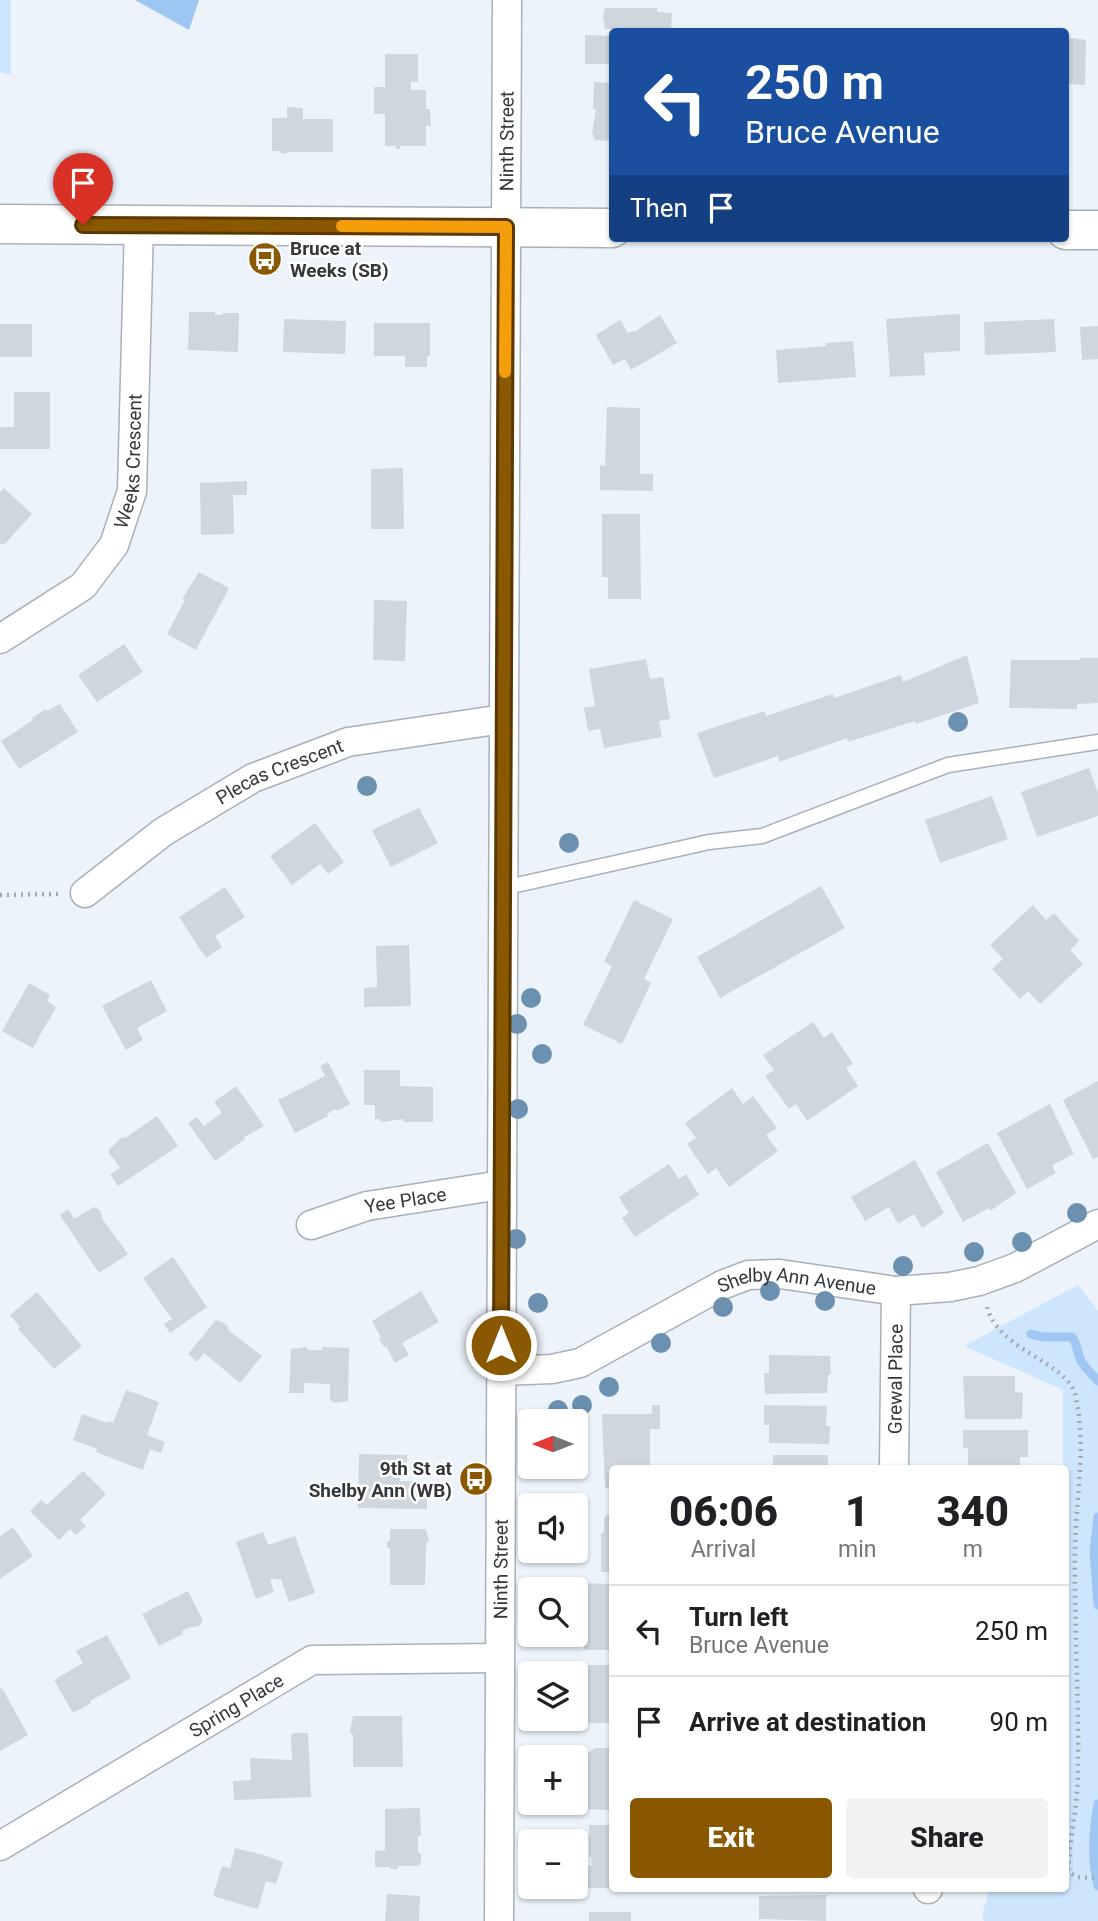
<!DOCTYPE html>
<html lang="en">
<head>
<meta charset="utf-8">
<style>
  :root { --surface:#fff; --page:#f2f2f2; --text:#202124; --muted:#757577; --line:#e0e0e0; --accent:#8a5800 }
  body { margin:0; font-family:Roboto,sans-serif; background:var(--page); color:var(--text); height:100vh; display:flex; flex-direction:column; font-size:26px; white-space:nowrap }
  * { box-sizing:border-box; margin:0 }
  p { font-size:23px; color:var(--muted) }
  .icon { flex:none; width:38px; height:38px; fill:none; stroke:currentColor; stroke-width:2; stroke-linecap:round; stroke-linejoin:round }
  .map { position:relative; flex:1; overflow:hidden }
  .sheet { position:absolute; left:609px; top:1465px; width:460px; height:427px; display:flex; flex-direction:column; background:var(--surface); border-radius:7px; box-shadow:0 2px 5px #0004 }
  .sheet>* { flex:none }
  .banner { position:absolute; left:609px; top:28px; width:460px; height:214px; border-radius:7px; box-shadow:0 2px 5px #0004; background:#1a4fa0; color:#fff; overflow:hidden }
  .needle { width:46px; rotate:270deg }
  .buttons { position:absolute; left:518px; top:1409px; display:grid; gap:14px }
  .buttons a { display:grid; place-items:center; width:70px; height:70px; border-radius:7px; background:var(--surface); box-shadow:0 2px 5px #0004; font-size:35px }
  .pin { position:absolute; display:grid; place-items:center; width:60px; height:60px; color:#fff; margin:-72px -30px; border-radius:50% 50% 50% 0; rotate:-45deg; box-shadow:0 0 7px #0007 }
  .pin .icon { rotate:45deg }
  .me { position:absolute; width:77px; margin:-38px; rotate:0deg; stroke-linejoin:round; filter:drop-shadow(0 0 5px #0008) }
  .turn { display:flex; align-items:center; gap:24px; height:147px; padding:0 21px; font-size:32px }
  .turn .icon { width:91px; height:91px; stroke-width:2.5 }
  .turn b { display:block; font-size:49px; line-height:60px }
  .then { display:flex; align-items:center; height:66px; padding:0 21px; background:#0003; gap:14px; font-size:26px }
  .eta { display:flex; justify-content:space-evenly; align-items:center; height:119px; text-align:center }
  .eta b { font-size:42px; font-weight:800; line-height:49px }
  .cta { display:flex; gap:14px; margin-top:auto; padding:14px 21px }
  .cta a { flex:1; height:80px; border-radius:7px; background:var(--accent); color:#fff; font-size:28px; font-weight:800; line-height:80px; text-align:center }
  .cta a+a { background:var(--page); color:var(--text) }
  ul { padding:0; list-style:none }
  li { display:flex; align-items:center; gap:21px; height:91px; padding:0 21px; border-top:2px solid var(--line) }
  li div { flex:1 }
  li b { display:block; font-size:26px }
  li em { font-style:normal }
  .map>svg:first-child { display:block }
  .green { fill:#cee5fe }
  .forest { fill:#9ec6f2 }
  .lines { fill:none; stroke-linecap:round; stroke-linejoin:round }
  .stream { stroke:#a0c7f3; stroke-width:9 }
  .building { fill:#cfd6dd }
  .lane-casing { stroke:#a9b0b7; stroke-width:17 }
  .street-casing { stroke:#a9b0b7; stroke-width:31 }
  .secondary-casing { stroke:#a9b0b7; stroke-width:41 }
  .path { stroke:#a3a9af; stroke-width:4.5; stroke-dasharray:2 5; stroke-linecap:butt }
  .lane { stroke:#fff; stroke-width:14 }
  .street { stroke:#fff; stroke-width:28 }
  .secondary { stroke:#fff; stroke-width:38 }
  .tree { fill:#6b90b0 }
  .route-casing { stroke:#5a3900; stroke-width:18 }
  .route { stroke:#8a5800; stroke-width:12 }
  .slow { stroke:#f59e0b; stroke-width:12 }
  .labels { text-anchor:middle; stroke-width:5; stroke-linejoin:round; paint-order:stroke }
  .street-label { font-size:19px; fill:#35383b; stroke:#fff }
  .poi-label { font-size:19px; font-weight:bold; fill:#35383b; stroke:#fff; text-anchor:start }
</style>
</head>
<body>
<div class="map">
<svg width="1098" height="1921" viewBox="0 0 1098 1921">
  <rect width="100%" height="100%" fill="#ecf3fb"/>
  <path class="green" d="M0,0H11V75L0,72Z
    M1078,1285L1098,1311V1921H984L982,1915L990,1888H1066V1468H1063V1390L964,1346Z"/>
  <path class="forest" d="M135,0H199L189,30Z"/>
  <g class="lines">
    <path class="stream" d="M1031,1334L1043,1337H1072C1078,1345 1077,1353 1081,1361C1085,1368 1092,1374 1098,1381
      M1098,1517L1094,1552L1098,1605
      M1098,1804C1093,1835 1091,1856 1098,1886"/>
  </g>
  <path class="building" d="M605,8H657V12L672,13L671,32H614V29H605L603,16Z
    M585,35L612,36V64H585Z
    M1073,38L1086,40L1085,85L1066,84V40Z
    M385,54H418V82H411V90H426V109H430L431,126H426V146H400V149H396V146H385V114H374V87H385Z
    M594,82L612,83V141L595,140L592,132L596,110L593,109Z
    M287,107L303,108V119H333V152H290L282,154L279,151H272V118H287Z
    M189,312H215V315H222L223,313H239L238,352L188,350Z
    M960,314V351L924,353L925,375L890,377L886,319Z
    M660,315L677,343L631,370L625,359L613,365L596,335L620,320L628,333L633,331L634,332Z
    M284,319L346,321L345,354L283,352Z
    M1054,319L1056,352L985,355L984,322Z
    M374,323H430V356H427V367H405V356H374Z
    M0,324H32V357H0Z
    M1098,326V359L1082,360L1080,327Z
    M853,341L856,377L778,383L776,350L826,346V343Z
    M14,392H50V449H0V427H14Z
    M607,407L640,408V474H653V491L600,490V465L605,466Z
    M403,468L404,529H371V469Z
    M247,481V495H233L234,534L201,535L200,483Z
    M4,488L32,514L4,545L2,543L0,545V492Z
    M602,514H640L641,599H608V577H602Z
    M199,572L229,588L196,650L167,634L185,600L182,599Z
    M374,600L407,601L405,661L373,660Z
    M124,644L143,672L97,702L78,675Z
    M967,655L979,703L916,724L915,721L848,742L847,738L779,762L778,756L714,778L697,733L765,711L766,716L833,694L834,698L901,675L903,682Z
    M1080,658H1098V703L1077,704V709L1009,708L1011,660H1080Z
    M646,659L650,679L663,677L670,719L659,721L662,737L604,748L600,729L588,731L584,708L595,706L589,669Z
    M60,704L78,732L19,769L1,741L33,720L32,718L46,709L47,711Z
    M1089,768L1098,793V816L1037,837L1021,792Z
    M992,796L1008,839L940,863L925,820Z
    M419,808L438,843L391,867L372,830Z
    M315,823L344,862L328,874L320,864L292,885L270,856Z
    M821,886L845,928L720,998L697,957Z
    M225,887L245,917L215,936L222,947L206,958L179,917Z
    M634,900L673,919L644,979L651,983L622,1044L583,1025L612,966L604,962Z
    M1033,905L1046,920L1054,913L1079,941L1070,950L1083,964L1040,1004L1028,991L1020,999L992,969L1003,959L990,945Z
    M409,945L411,1006L364,1007V988L377,987L376,946Z
    M151,980L167,1011L137,1028L143,1040L126,1050L102,1006Z
    M29,983L50,995L47,1001L56,1007L33,1048L2,1031Z
    M813,1022L824,1038L832,1032L853,1064L846,1068L858,1086L807,1121L796,1104L789,1109L765,1076L774,1070L763,1055Z
    M328,1062L350,1104L337,1111L336,1109L327,1114L328,1116L295,1133L278,1100L325,1076L320,1066Z
    M364,1070H400V1086L433,1087V1122H404V1119L382,1122L379,1119H375V1105H364Z
    M1098,1081V1157L1093,1159L1063,1100Z
    M236,1086L264,1126L244,1137L245,1139L215,1161L188,1123L197,1117L204,1126L222,1113L214,1102Z
    M732,1088L743,1104L753,1096L777,1128L766,1135L778,1151L729,1187L716,1168L708,1174L687,1144L696,1138L685,1123Z
    M1050,1104L1074,1154L1052,1165L1056,1173L1027,1189L997,1133Z
    M157,1116L178,1146L118,1186L110,1174L120,1168L108,1151L121,1138H125Z
    M988,1143L1016,1193L990,1211L989,1208L963,1222L936,1172Z
    M915,1160L944,1213L922,1228L914,1214L898,1224L889,1207L865,1221L851,1197Z
    M669,1164L679,1179L686,1174L699,1195L635,1237L622,1218L629,1213L619,1197Z
    M94,1207L100,1210L103,1220L128,1254L99,1273L60,1215L68,1209L74,1219Z
    M173,1257L207,1307L170,1333L164,1324L172,1319L143,1278Z
    M421,1291L439,1322L402,1343L409,1355L395,1363L386,1346L384,1347L379,1339L381,1338L372,1321Z
    M37,1292L82,1346L54,1369L18,1329L20,1327L10,1315Z
    M216,1320L223,1323L228,1326V1330L262,1356L240,1383L204,1353L197,1362L188,1354Z
    M306,1347L308,1350H322V1347L349,1348L348,1401L335,1403L330,1400V1384L304,1383V1393H289L291,1349Z
    M769,1355L830,1356L831,1374L828,1375L827,1393L765,1394L764,1373H769Z
    M963,1376H1015V1392L1023,1393L1022,1419H965Z
    M126,1390L159,1402L147,1435L165,1442L161,1453L150,1449L143,1470L96,1452L97,1449L73,1440L82,1414L107,1423L108,1421L113,1423Z
    M652,1405H660V1429H650V1468H612V1488H605L602,1414H652Z
    M764,1405L827,1406L826,1426H830L829,1444L769,1443V1425H764Z
    M963,1430H1028V1457H1020V1468H968V1448H963Z
    M359,1454L407,1455V1475H400V1481L427,1482V1509L358,1508Z
    M773,1455H828V1468H773Z
    M83,1471L106,1494L80,1520L86,1526L76,1535L70,1529L59,1540L30,1511L41,1500L47,1505Z
    M608,1514H612V1572H601V1533H604V1518Z
    M13,1527L33,1556L0,1579V1536Z
    M390,1529H426L429,1541L426,1543L425,1585H390V1548H387V1541H390Z
    M263,1532L268,1545L295,1536L315,1593L289,1602L281,1579L276,1580L275,1578L270,1580L274,1592L256,1599L236,1542Z
    M580,1583L612,1584V1650H584L583,1636L585,1628H579Z
    M188,1591L203,1621L199,1626L188,1628L182,1631L183,1634L159,1646L142,1614Z
    M107,1635L131,1678L90,1701L91,1703L73,1713L54,1680L83,1663L76,1651Z
    M586,1665H612V1723H577V1695H585L583,1673Z
    M2,1688L28,1735L0,1751V1689Z
    M353,1716H402L403,1767H353V1735L350,1732Z
    M294,1733H308L311,1797L234,1800L233,1781L251,1780L250,1758L292,1760L291,1735Z
    M595,1748H612V1810L583,1809V1782H587V1754Z
    M420,1808L421,1836H418V1852L421,1854V1861L419,1866H398V1869H390V1867H375V1851L385,1850V1809Z
    M589,1825H612V1888H584L583,1866H592L591,1857H589Z
    M235,1848L267,1856L283,1862L276,1884L266,1881L258,1909L213,1896L222,1866L230,1868Z
    M387,1894L420,1896L419,1921H385Z
    M826,1895V1921L759,1919V1896Z
    M589,1912H631V1921H589Z"/>
  <g class="lines">
    <g class="lane-casing">
      <path id="lane" d="M503,888L709,842L762,836L948,765L1098,742"/>
    </g>
    <g class="street-casing">
      <g id="street">
        <path id="s1" d="M0,639L83,586L114,545L132,491L139,225"/>
        <path id="s2" d="M85,893L163,832L253,778L348,742L503,719"/>
        <path id="s3" d="M311,1225L367,1206L501,1185"/>
        <path id="s4" d="M501,1371L552,1369L580,1363L722,1285L748,1275L780,1274L896,1291L950,1287L979,1281L1015,1268L1098,1224"/>
        <path id="s5" d="M894,1468L896,1291"/>
        <path id="s6" d="M0,1846L312,1660L499,1658"/>
        <path d="M928,1888V1889"/>
        <path id="s7" d="M499,1921L507,0"/>
      </g>
    </g>
    <g class="secondary-casing">
      <path id="secondary" d="M0,224L612,228
        M1066,230H1098"/>
    </g>
    <path class="path" d="M0,895L59,894
      M987,1307C998,1350 1066,1362 1075,1394C1087,1443 1076,1498 1075,1548C1074,1622 1079,1696 1078,1770C1078,1804 1070,1837 1068,1871
      M1066,1870L1077,1877L1098,1878"/>
    <use href="#lane" class="lane"/>
    <use href="#street" class="street"/>
    <use href="#secondary" class="secondary"/>
  </g>
  <g class="tree">
    <circle cx="958" cy="722" r="10"/>
    <circle cx="367" cy="786" r="10"/>
    <circle cx="569" cy="843" r="10"/>
    <circle cx="531" cy="998" r="10"/>
    <circle cx="517" cy="1024" r="10"/>
    <circle cx="542" cy="1054" r="10"/>
    <circle cx="518" cy="1109" r="10"/>
    <circle cx="1077" cy="1213" r="10"/>
    <circle cx="516" cy="1239" r="10"/>
    <circle cx="1022" cy="1242" r="10"/>
    <circle cx="974" cy="1252" r="10"/>
    <circle cx="903" cy="1266" r="10"/>
    <circle cx="770" cy="1291" r="10"/>
    <circle cx="825" cy="1301" r="10"/>
    <circle cx="538" cy="1303" r="10"/>
    <circle cx="723" cy="1307" r="10"/>
    <circle cx="516" cy="1326" r="10"/>
    <circle cx="661" cy="1343" r="10"/>
    <circle cx="609" cy="1387" r="10"/>
    <circle cx="582" cy="1405" r="10"/>
    <circle cx="558" cy="1410" r="10"/>
  </g>
  <g class="lines">
    <g class="route-casing">
      <path id="route" d="M83,225L506,227L501,1345"/>
    </g>
    <use href="#route" class="route"/>
    <path class="slow" d="M342,226L506,227L505,372"/>
  </g>
  <defs>
    <g id="bus-disc" transform="scale(1.75)"><circle r="9.5" fill="#8a5800" stroke="#fff"/><path d="M-5-6H5V4H4V6H2V4H-2V6H-4V4H-5ZM-3.5-4V0h7V-4ZM-3.5 1.2v1.5H-2V1.2ZM2 1.2v1.5H3.5V1.2Z" fill="#fff"/></g>
  </defs>
  <g fill-rule="evenodd">
    <use href="#bus-disc" x="265" y="259"/>
    <use href="#bus-disc" x="476" y="1479"/>
  </g>
  <g class="labels">
    <g class="street-label">
      <text dy="7" stroke="none"><textPath href="#s7" startOffset="1780">Ninth Street</textPath></text>
      <text dy="7" stroke="none"><textPath href="#s1" startOffset="236">Weeks Crescent</textPath></text>
      <text dy="7" stroke="none"><textPath href="#s2" startOffset="231">Plecas Crescent</textPath></text>
      <text dy="7" stroke="none"><textPath href="#s3" startOffset="98">Yee Place</textPath></text>
      <text dy="7" stroke="none"><textPath href="#s4" startOffset="318">Shelby Ann Avenue</textPath></text>
      <text dy="7" stroke="none"><textPath href="#s5" startOffset="89">Grewal Place</textPath></text>
      <text dy="7" stroke="none"><textPath href="#s7" startOffset="352">Ninth Street</textPath></text>
      <text dy="7" stroke="none"><textPath href="#s6" startOffset="275">Spring Place</textPath></text>
    </g>
    <g class="poi-label">
      <text x="290" y="255">Bruce at<tspan x="290" dy="22">Weeks (SB)</tspan></text>
      <text x="452" y="1475" text-anchor="end">9th St at<tspan x="452" dy="22">Shelby Ann (WB)</tspan></text>
    </g>
  </g>
</svg>
<div class="buttons">
<a><svg class="needle" viewBox="-14 -14 28 28"><path d="M0-13l5 13h-10z" fill="#e53935"/><path d="M0 13l5-13h-10z" fill="#757577"/></svg></a>
<a><svg class="icon" aria-label="sound" viewBox="0 0 24 24"><path d="M4 9h4l5-4v14l-5-4H4zM17 9q2 3 0 6"/></svg></a>
<a><svg class="icon" aria-label="search" viewBox="0 0 24 24"><circle cx="10" cy="10" r="6"/><path d="M15 15l6 6"/></svg></a>
<a><svg class="icon" aria-label="layers" viewBox="0 0 24 24"><path d="M12 4l9 5-9 5-9-5zM3 14l9 5 9-5"/></svg></a>
<a>+</a>
<a>−</a>
</div>
<div class="pin" style="left:83px;top:225px;background:#d93025"><svg class="icon" aria-label="arrive" viewBox="0 0 24 24"><path d="M6 21V4h12l-3 4 3 4H6"/></svg></div>
<svg class="me" style="left:501px;top:1345px" viewBox="-20 -20 40 40"><circle r="17" fill="#8a5800" stroke="#fff" stroke-width="3"/><path d="M0-11L8 9 0 5-8 9z" fill="#fff"/></svg>
<div class="banner">
<div class="turn"><svg class="icon" aria-label="left" viewBox="0 0 24 24"><path d="M17 20v-9H6M10 6l-5 5 5 5"/></svg><div><b>250 m</b>Bruce Avenue</div></div>
<div class="then">Then<svg class="icon" aria-label="arrive" viewBox="0 0 24 24"><path d="M6 21V4h12l-3 4 3 4H6"/></svg></div>
</div>
<section class="sheet">
<div class="eta">
<div><b>06:06</b><p>Arrival</p></div>
<div><b>1</b><p>min</p></div>
<div><b>340</b><p>m</p></div>
</div>
<ul>
<li><svg class="icon" aria-label="left" viewBox="0 0 24 24"><path d="M17 20v-9H6M10 6l-5 5 5 5"/></svg><div><b>Turn left</b><p>Bruce Avenue</p></div><em>250 m</em></li>
<li><svg class="icon" aria-label="arrive" viewBox="0 0 24 24"><path d="M6 21V4h12l-3 4 3 4H6"/></svg><div><b>Arrive at destination</b></div><em>90 m</em></li>
</ul>
<div class="cta"><a>Exit</a><a>Share</a></div>
</section>
</div>
</body>
</html>
